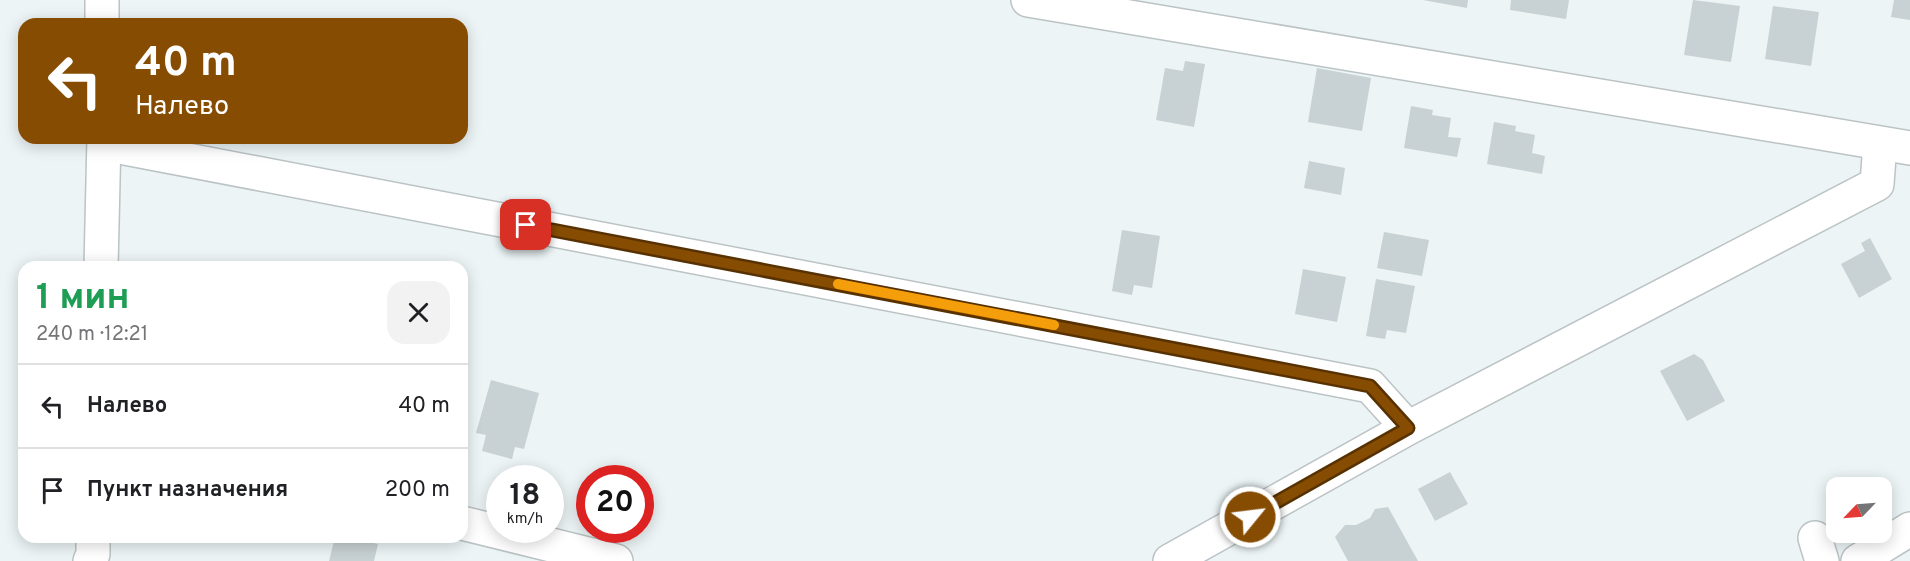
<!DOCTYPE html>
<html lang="ru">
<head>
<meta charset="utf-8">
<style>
  :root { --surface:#fff; --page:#f2f2f2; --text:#202124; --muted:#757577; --line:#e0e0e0 }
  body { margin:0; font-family:Overpass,sans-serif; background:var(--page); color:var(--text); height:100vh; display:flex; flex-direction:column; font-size:22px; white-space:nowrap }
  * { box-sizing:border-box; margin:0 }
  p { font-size:20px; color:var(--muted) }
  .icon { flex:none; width:33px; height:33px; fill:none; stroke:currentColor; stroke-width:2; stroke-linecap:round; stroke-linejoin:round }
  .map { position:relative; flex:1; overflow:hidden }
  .details { position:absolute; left:18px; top:261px; width:450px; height:282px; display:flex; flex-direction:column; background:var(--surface); border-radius:18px; box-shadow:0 3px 15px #0003 }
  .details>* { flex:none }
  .top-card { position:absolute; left:18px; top:18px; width:450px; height:126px; border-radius:18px; box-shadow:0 3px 15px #0003; background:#864c02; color:#fff; overflow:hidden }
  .needle { width:39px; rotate:245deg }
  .buttons { position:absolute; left:1826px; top:477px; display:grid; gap:12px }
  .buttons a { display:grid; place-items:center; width:66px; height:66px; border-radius:12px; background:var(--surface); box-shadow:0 3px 15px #0003; font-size:30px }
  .speed { position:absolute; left:486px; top:465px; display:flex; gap:12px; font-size:30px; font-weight:700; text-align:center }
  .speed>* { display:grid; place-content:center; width:78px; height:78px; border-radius:50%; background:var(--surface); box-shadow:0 3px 15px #0003; line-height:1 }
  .speed small { font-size:15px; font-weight:400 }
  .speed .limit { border:9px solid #d22; background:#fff; color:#111 }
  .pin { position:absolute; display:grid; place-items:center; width:51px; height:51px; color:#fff; margin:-26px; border-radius:12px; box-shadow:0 3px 9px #0006 }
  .me { position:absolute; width:66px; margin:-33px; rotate:61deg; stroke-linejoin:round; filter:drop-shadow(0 0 4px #0008) }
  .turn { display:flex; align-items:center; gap:21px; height:126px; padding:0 18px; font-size:27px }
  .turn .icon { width:78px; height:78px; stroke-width:2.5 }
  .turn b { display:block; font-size:42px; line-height:51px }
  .round { display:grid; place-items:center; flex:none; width:63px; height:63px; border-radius:18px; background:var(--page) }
  .head { display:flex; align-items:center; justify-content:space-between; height:102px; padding:0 18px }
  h1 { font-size:36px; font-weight:700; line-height:45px; color:#1e9e55 }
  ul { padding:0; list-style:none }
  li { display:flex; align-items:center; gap:18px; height:84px; padding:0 18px; border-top:2px solid var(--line) }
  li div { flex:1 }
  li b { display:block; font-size:22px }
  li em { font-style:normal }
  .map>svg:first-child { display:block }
  .building { fill:#c8d1d3 }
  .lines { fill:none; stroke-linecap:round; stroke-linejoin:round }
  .minor-casing { stroke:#bbc3c5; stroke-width:36 }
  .minor { stroke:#fff; stroke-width:33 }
  .route-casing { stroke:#573101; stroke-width:15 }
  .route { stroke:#864c02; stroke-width:10 }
  .slow { stroke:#f59e0b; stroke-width:10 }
</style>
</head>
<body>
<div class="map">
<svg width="1910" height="561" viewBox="0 0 1910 561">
  <rect width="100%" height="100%" fill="#ecf4f6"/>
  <path class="building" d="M1423,0H1468L1467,8Z
    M1511,0H1569L1566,19L1510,10Z
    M1693,0L1740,6L1731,62L1684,55Z
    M1894,0H1910V20L1891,17Z
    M1773,6L1819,12L1811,66L1765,59Z
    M1185,61L1205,64L1194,127L1156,120L1165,68L1183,71Z
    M1317,68L1371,78L1362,131L1308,122Z
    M1411,106L1433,110L1432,115L1451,118L1448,137L1461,138L1457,157L1404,148Z
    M1494,122L1516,126L1515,131L1535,135L1532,153L1545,156L1542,174L1487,164Z
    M1309,161L1345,168L1341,195L1304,188Z
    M1122,230L1160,236L1152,288L1134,285L1132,295L1112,291Z
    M1384,232L1429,240L1422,276L1377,268Z
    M1870,238L1892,279L1859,298L1841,264L1865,251L1861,243Z
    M1303,269L1346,277L1337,322L1295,314Z
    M1376,279L1415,286L1406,333L1387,330L1385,339L1366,336Z
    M1694,354L1703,360L1725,401L1687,421L1660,371Z
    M491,380L539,393L524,449L515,447L512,459L482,451L486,435L476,433Z
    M1450,472L1468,504L1435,521L1418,489Z
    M1388,507L1418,561H1348L1335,537L1345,525H1356L1370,518L1375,509Z
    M335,537H348L378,544L374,561H329Z"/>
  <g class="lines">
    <g class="minor-casing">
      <path id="minor" d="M102,0V24
        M1028,0L1910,148
        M104,144L1370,386L1408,428
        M101,267L104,138
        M462,523L616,561
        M1815,538L1822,561
        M90,561L93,554V537
        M1170,561L1408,428L1877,184L1880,143
        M1858,561L1910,529"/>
    </g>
    <use href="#minor" class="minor"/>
  </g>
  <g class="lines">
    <g class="route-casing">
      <path id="route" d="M526,225L1370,386L1408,428L1250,517"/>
    </g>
    <use href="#route" class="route"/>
    <path class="slow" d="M838,284L1054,325"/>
  </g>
</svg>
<div class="buttons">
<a><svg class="needle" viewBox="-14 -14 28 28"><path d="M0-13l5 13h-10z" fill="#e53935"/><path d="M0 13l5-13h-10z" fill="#757577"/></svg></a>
</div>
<div class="speed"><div>18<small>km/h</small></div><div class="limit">20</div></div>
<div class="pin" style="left:526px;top:225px;background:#d93025"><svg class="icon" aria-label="arrive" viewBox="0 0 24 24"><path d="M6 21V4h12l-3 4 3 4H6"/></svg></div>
<svg class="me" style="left:1250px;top:517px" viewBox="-20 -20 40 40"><circle r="17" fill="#864c02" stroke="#fff" stroke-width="3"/><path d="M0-11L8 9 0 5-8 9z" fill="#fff"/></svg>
<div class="top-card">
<div class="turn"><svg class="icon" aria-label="left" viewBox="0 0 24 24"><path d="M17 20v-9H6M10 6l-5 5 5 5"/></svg><div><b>40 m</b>Налево</div></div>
</div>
<section class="details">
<div class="head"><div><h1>1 мин</h1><p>240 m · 12:21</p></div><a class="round"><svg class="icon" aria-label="close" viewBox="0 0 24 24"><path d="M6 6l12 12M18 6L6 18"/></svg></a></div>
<ul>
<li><svg class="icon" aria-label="left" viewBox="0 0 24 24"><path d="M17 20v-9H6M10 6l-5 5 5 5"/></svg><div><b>Налево</b></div><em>40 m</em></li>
<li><svg class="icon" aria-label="arrive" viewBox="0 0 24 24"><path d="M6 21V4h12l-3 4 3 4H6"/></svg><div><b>Пункт назначения</b></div><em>200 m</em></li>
</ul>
</section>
</div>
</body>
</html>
